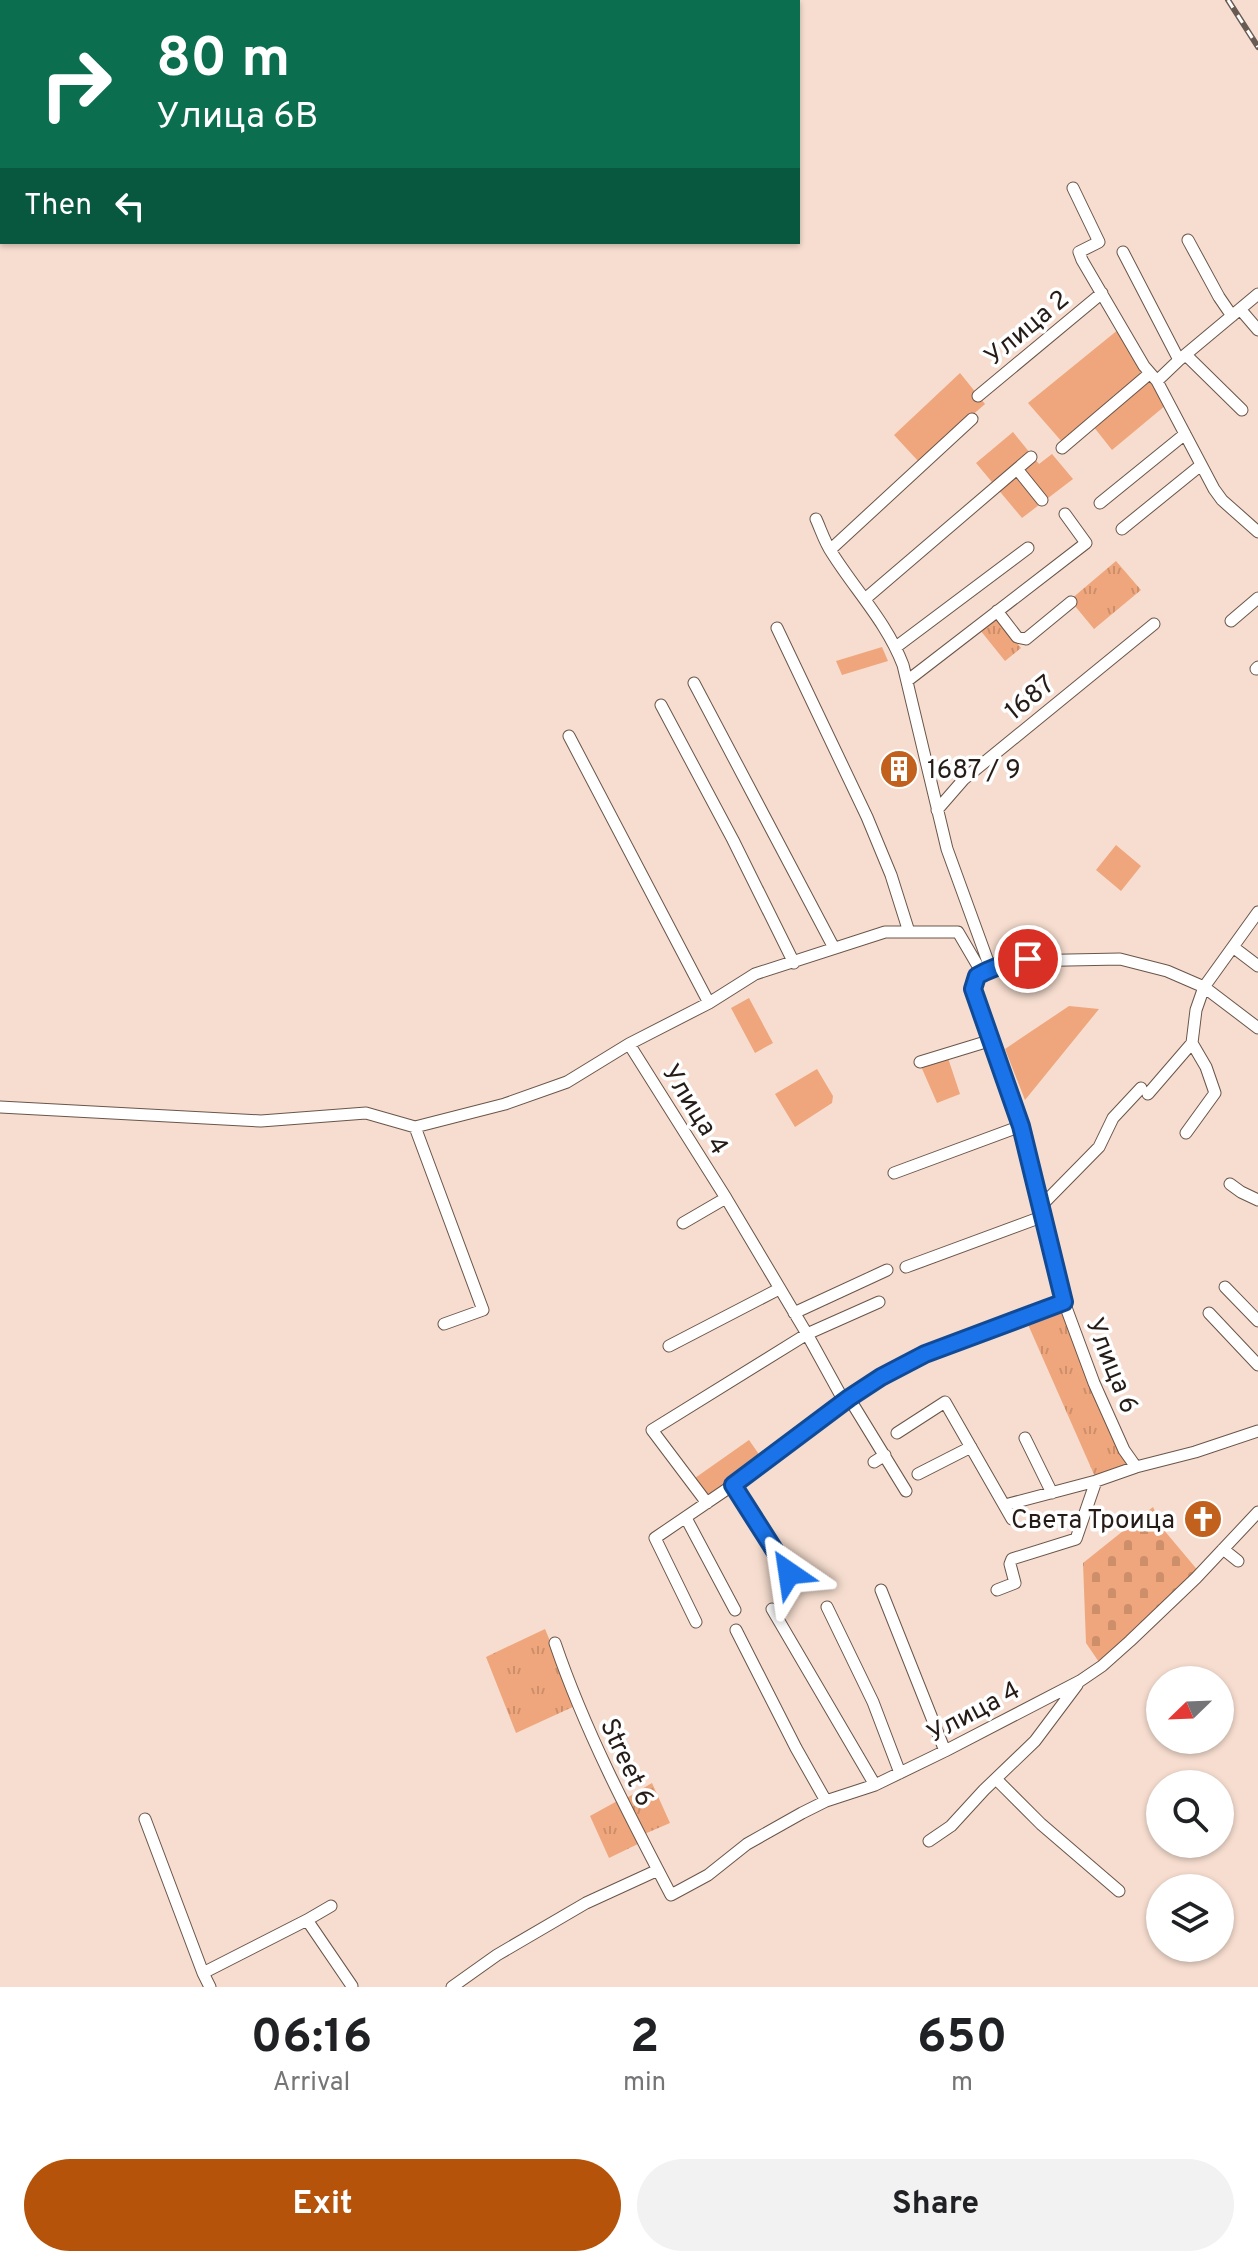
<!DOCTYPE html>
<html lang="en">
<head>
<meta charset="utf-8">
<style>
  :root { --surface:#fff; --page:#f2f2f2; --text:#202124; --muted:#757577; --accent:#b45309 }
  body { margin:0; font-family:Overpass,sans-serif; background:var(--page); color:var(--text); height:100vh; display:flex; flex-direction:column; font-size:30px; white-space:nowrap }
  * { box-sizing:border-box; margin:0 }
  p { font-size:26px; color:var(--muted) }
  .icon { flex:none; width:44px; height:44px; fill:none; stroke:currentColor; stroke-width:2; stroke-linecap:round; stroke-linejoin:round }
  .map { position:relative; height:1987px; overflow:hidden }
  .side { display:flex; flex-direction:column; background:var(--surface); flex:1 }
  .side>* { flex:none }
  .guide { position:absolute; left:0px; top:0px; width:800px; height:244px; box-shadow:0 2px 6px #0004; background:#0b6e4f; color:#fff; overflow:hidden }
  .needle { width:52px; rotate:247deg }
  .controls { position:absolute; left:1146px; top:1666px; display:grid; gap:16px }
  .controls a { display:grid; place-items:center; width:88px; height:88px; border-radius:50%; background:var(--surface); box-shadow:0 2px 6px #0004; font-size:40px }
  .pin { position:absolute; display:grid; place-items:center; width:68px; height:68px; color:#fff; margin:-34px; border:4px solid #fff; border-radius:50%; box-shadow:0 2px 8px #0007 }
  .me { position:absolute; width:88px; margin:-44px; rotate:328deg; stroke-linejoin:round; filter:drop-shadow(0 0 6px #0008) }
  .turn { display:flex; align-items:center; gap:28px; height:168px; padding:0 24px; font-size:36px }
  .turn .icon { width:104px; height:104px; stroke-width:2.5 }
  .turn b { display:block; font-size:56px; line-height:68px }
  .then { display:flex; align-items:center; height:76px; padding:0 24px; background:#0003; gap:16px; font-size:30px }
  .eta { display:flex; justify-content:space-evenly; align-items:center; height:136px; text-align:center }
  .eta b { font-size:48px; font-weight:700; line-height:56px }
  .primary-button { display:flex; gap:16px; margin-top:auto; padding:16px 24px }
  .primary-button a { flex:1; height:92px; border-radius:48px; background:var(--accent); color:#fff; font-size:32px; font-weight:700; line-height:92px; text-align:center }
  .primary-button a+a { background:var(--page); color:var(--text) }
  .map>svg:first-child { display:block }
  .grass { fill:url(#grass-tufts) }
  .cemetery { fill:url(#cemetery-stones) }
  .garden { fill:#efa67c }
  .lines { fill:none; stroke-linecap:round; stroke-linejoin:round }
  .minor-casing { stroke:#6a5549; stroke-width:13 }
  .minor { stroke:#fff; stroke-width:11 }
  .rail-casing { stroke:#695a52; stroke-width:6 }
  .rail { stroke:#fff; stroke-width:3; stroke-dasharray:9; stroke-linecap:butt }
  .route-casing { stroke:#114b97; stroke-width:20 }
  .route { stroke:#1a73e8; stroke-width:14 }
  .labels { text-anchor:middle; stroke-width:7; stroke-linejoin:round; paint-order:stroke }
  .street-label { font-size:26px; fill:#251c17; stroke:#fff }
  .poi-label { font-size:26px; fill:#251c17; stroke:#fff; text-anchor:start }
</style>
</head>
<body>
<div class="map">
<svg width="1258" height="1987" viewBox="0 0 1258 1987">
  <defs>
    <pattern id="grass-tufts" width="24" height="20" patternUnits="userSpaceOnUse" patternTransform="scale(2)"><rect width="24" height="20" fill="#efa67c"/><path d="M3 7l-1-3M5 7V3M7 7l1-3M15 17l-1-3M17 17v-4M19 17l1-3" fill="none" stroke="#cd8e6a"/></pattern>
    <pattern id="cemetery-stones" width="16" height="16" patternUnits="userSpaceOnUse" patternTransform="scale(2)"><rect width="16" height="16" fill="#efa67c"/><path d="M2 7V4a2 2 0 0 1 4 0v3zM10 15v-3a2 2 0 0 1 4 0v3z" fill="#cd8e6a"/></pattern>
  </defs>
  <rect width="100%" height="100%" fill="#f6ddcf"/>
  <path class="grass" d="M1116,561L1141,590L1094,629L1070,600Z
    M997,617L1021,648L1005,661L980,630Z
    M1056,1309L1063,1313L1119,1451L1128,1467L1096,1479L1026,1320Z
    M545,1629L577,1705L516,1733L486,1657Z
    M652,1783L670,1823L642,1835L625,1799Z
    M619,1800L640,1843L609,1858L590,1816Z"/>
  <path class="cemetery" d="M1153,1507L1163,1529L1200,1573L1101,1665L1086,1643L1083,1563Z"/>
  <path class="garden" d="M1119,329L1146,375L1063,443L1028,403Z
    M960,373L985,404L919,462L894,435Z
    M1147,379L1154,382L1166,405L1112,450L1093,426Z
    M1013,432L1039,464L1052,454L1073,479L1022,518L976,463Z
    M882,647L888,661L842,675L836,661Z
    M1116,845L1141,866L1121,891L1096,870Z
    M749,998L773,1043L755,1053L731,1008Z
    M1069,1006L1099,1009L1025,1100L1005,1049Z
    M947,1055L960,1094L937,1103L920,1064Z
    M817,1069L833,1096L832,1103L795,1127L775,1094Z
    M749,1440L763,1460L709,1498L695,1478Z"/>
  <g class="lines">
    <g class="minor-casing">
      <path id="minor" d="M1073,188L1099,242L1079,252L1082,260L1144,366L1157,381L1214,489L1222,500L1258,532
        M1188,240L1219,297L1232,316
        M1123,252L1179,360
        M1240,309L1258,330
        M1186,355L1242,410
        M1157,381L1179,360L1258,294
        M978,396L1102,293
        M1062,448L1149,374
        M1017,469L1042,500
        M1100,503L1185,434
        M816,519C821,530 825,543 832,553C856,591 887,623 903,665L947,849L991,970
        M1122,529L1201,465
        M830,550L972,419
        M865,599L1031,457
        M997,611L1017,637L1026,639L1071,602
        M1231,621L1258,598
        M777,628L867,817L891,875L909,932
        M896,647L1028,548
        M1256,669L1258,667
        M907,681L1086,543L1065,514
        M694,683L834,948
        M661,705L733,840L794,963
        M569,736L709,1003
        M937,810L964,779L1154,624
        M1233,947L1258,966
        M629,1044L726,1198L807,1334L845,1403
        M920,1062L992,1040
        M1148,1094L1192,1043L1196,1010L1204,987L1258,912
        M0,1107L261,1121L366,1113L415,1127L505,1104L567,1082L629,1044L709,1003L755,974L885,932H958L982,973
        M415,1127L483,1310L444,1324
        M1186,1133L1215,1093L1206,1067L1192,1043
        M894,1173L1021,1126
        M1230,1184L1241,1192L1258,1200
        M1041,1206L1099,1147L1113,1118L1141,1088
        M683,1223L726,1198
        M906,1267L1044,1216
        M1225,1287L1258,1321
        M794,1313L887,1270
        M1209,1313L1258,1365
        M669,1346L779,1289
        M849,1398L906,1491
        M897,1433L945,1402L1012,1519
        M1025,1438L1052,1493
        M874,1462L885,1455
        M1136,1467L1124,1450L1094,1383L1064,1302L1021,1126L973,984L977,976L982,973L1018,961L1120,959L1167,971L1204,987L1258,1028
        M918,1474L971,1447
        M733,1485L789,1573
        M707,1503L652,1430L807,1334L879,1302
        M1005,1505L1096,1481L1136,1467L1195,1452L1258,1431
        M686,1518L735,1610
        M1223,1549L1238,1561
        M881,1590L945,1751
        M997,1590L1015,1583L1010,1564L1012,1559L1076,1539L1096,1481
        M827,1607L873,1702L900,1773
        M772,1609L875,1785
        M696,1622L655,1538L733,1485L849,1398L881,1377L925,1354L1064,1302
        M736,1630L796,1748L826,1801
        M555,1643C585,1731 628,1813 671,1895L708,1875L747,1844L802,1813L826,1801L875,1785L945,1751L1080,1681L1102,1666L1130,1641L1196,1578L1258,1512
        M997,1780L1041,1824L1119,1891
        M145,1819L203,1973L210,1987
        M929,1841L951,1826L984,1790L1035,1741L1077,1685
        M307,1920L331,1906
        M203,1973L307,1920L352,1986
        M452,1987L497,1955L586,1903L658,1870"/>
    </g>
    <use href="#minor" class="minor"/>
    <g class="rail-casing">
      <path id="rail" d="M1228,0L1258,47"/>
    </g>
    <use href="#rail" class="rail"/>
  </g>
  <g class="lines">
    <g class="route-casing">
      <path id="route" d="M789,1573L733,1485L849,1398L881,1377L925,1354L1064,1302L1021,1126L973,989L977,976C992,967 1011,962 1028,959"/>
    </g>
    <use href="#route" class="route"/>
  </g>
  <defs>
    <g id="building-disc" transform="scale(2)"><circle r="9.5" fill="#c1611d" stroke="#fff"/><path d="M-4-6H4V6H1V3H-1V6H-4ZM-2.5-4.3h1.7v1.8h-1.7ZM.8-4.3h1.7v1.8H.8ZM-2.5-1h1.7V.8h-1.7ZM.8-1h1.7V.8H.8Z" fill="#fff"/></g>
    <g id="church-disc" transform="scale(2)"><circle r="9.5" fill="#c1611d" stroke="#fff"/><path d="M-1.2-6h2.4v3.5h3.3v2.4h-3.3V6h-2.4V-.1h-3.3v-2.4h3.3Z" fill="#fff"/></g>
  </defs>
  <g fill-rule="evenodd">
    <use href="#building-disc" x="899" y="769"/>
    <use href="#church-disc" x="1203" y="1519"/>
  </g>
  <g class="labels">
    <g class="street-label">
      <text transform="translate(1026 327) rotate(-40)" y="9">Улица 2</text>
      <text transform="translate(1029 697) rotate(-39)" y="9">1687</text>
      <text transform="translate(696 1109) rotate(58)" y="9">Улица 4</text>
      <text transform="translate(1113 1365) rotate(68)" y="9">Улица 6</text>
      <text transform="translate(973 1711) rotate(-28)" y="9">Улица 4</text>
      <text transform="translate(628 1762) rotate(65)" y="9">Street 6</text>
    </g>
    <g class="poi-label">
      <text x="927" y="778">1687 / 9</text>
      <text x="1175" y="1528" text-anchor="end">Света Троица</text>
    </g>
  </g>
</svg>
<div class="controls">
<a><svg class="needle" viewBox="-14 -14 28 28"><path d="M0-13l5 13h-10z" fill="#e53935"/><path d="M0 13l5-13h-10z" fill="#757577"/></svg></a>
<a><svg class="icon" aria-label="search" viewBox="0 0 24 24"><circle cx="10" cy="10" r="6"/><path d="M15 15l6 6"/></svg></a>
<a><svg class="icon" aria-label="layers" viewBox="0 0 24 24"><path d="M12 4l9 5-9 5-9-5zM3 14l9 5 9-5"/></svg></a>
</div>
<div class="pin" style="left:1028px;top:959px;background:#d93025"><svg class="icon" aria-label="arrive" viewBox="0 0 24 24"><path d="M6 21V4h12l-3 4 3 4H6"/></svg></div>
<svg class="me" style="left:789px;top:1573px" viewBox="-20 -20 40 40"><path d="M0-17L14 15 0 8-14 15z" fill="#1a73e8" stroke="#fff" stroke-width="4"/></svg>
<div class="guide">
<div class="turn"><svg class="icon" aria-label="right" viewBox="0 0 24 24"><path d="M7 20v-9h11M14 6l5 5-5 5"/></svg><div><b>80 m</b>Улица 6B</div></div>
<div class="then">Then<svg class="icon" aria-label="left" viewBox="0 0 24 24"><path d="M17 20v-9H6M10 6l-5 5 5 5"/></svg></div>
</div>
</div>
<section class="side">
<div class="eta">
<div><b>06:16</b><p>Arrival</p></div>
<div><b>2</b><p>min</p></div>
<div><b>650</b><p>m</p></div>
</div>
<div class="primary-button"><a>Exit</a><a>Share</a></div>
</section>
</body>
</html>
